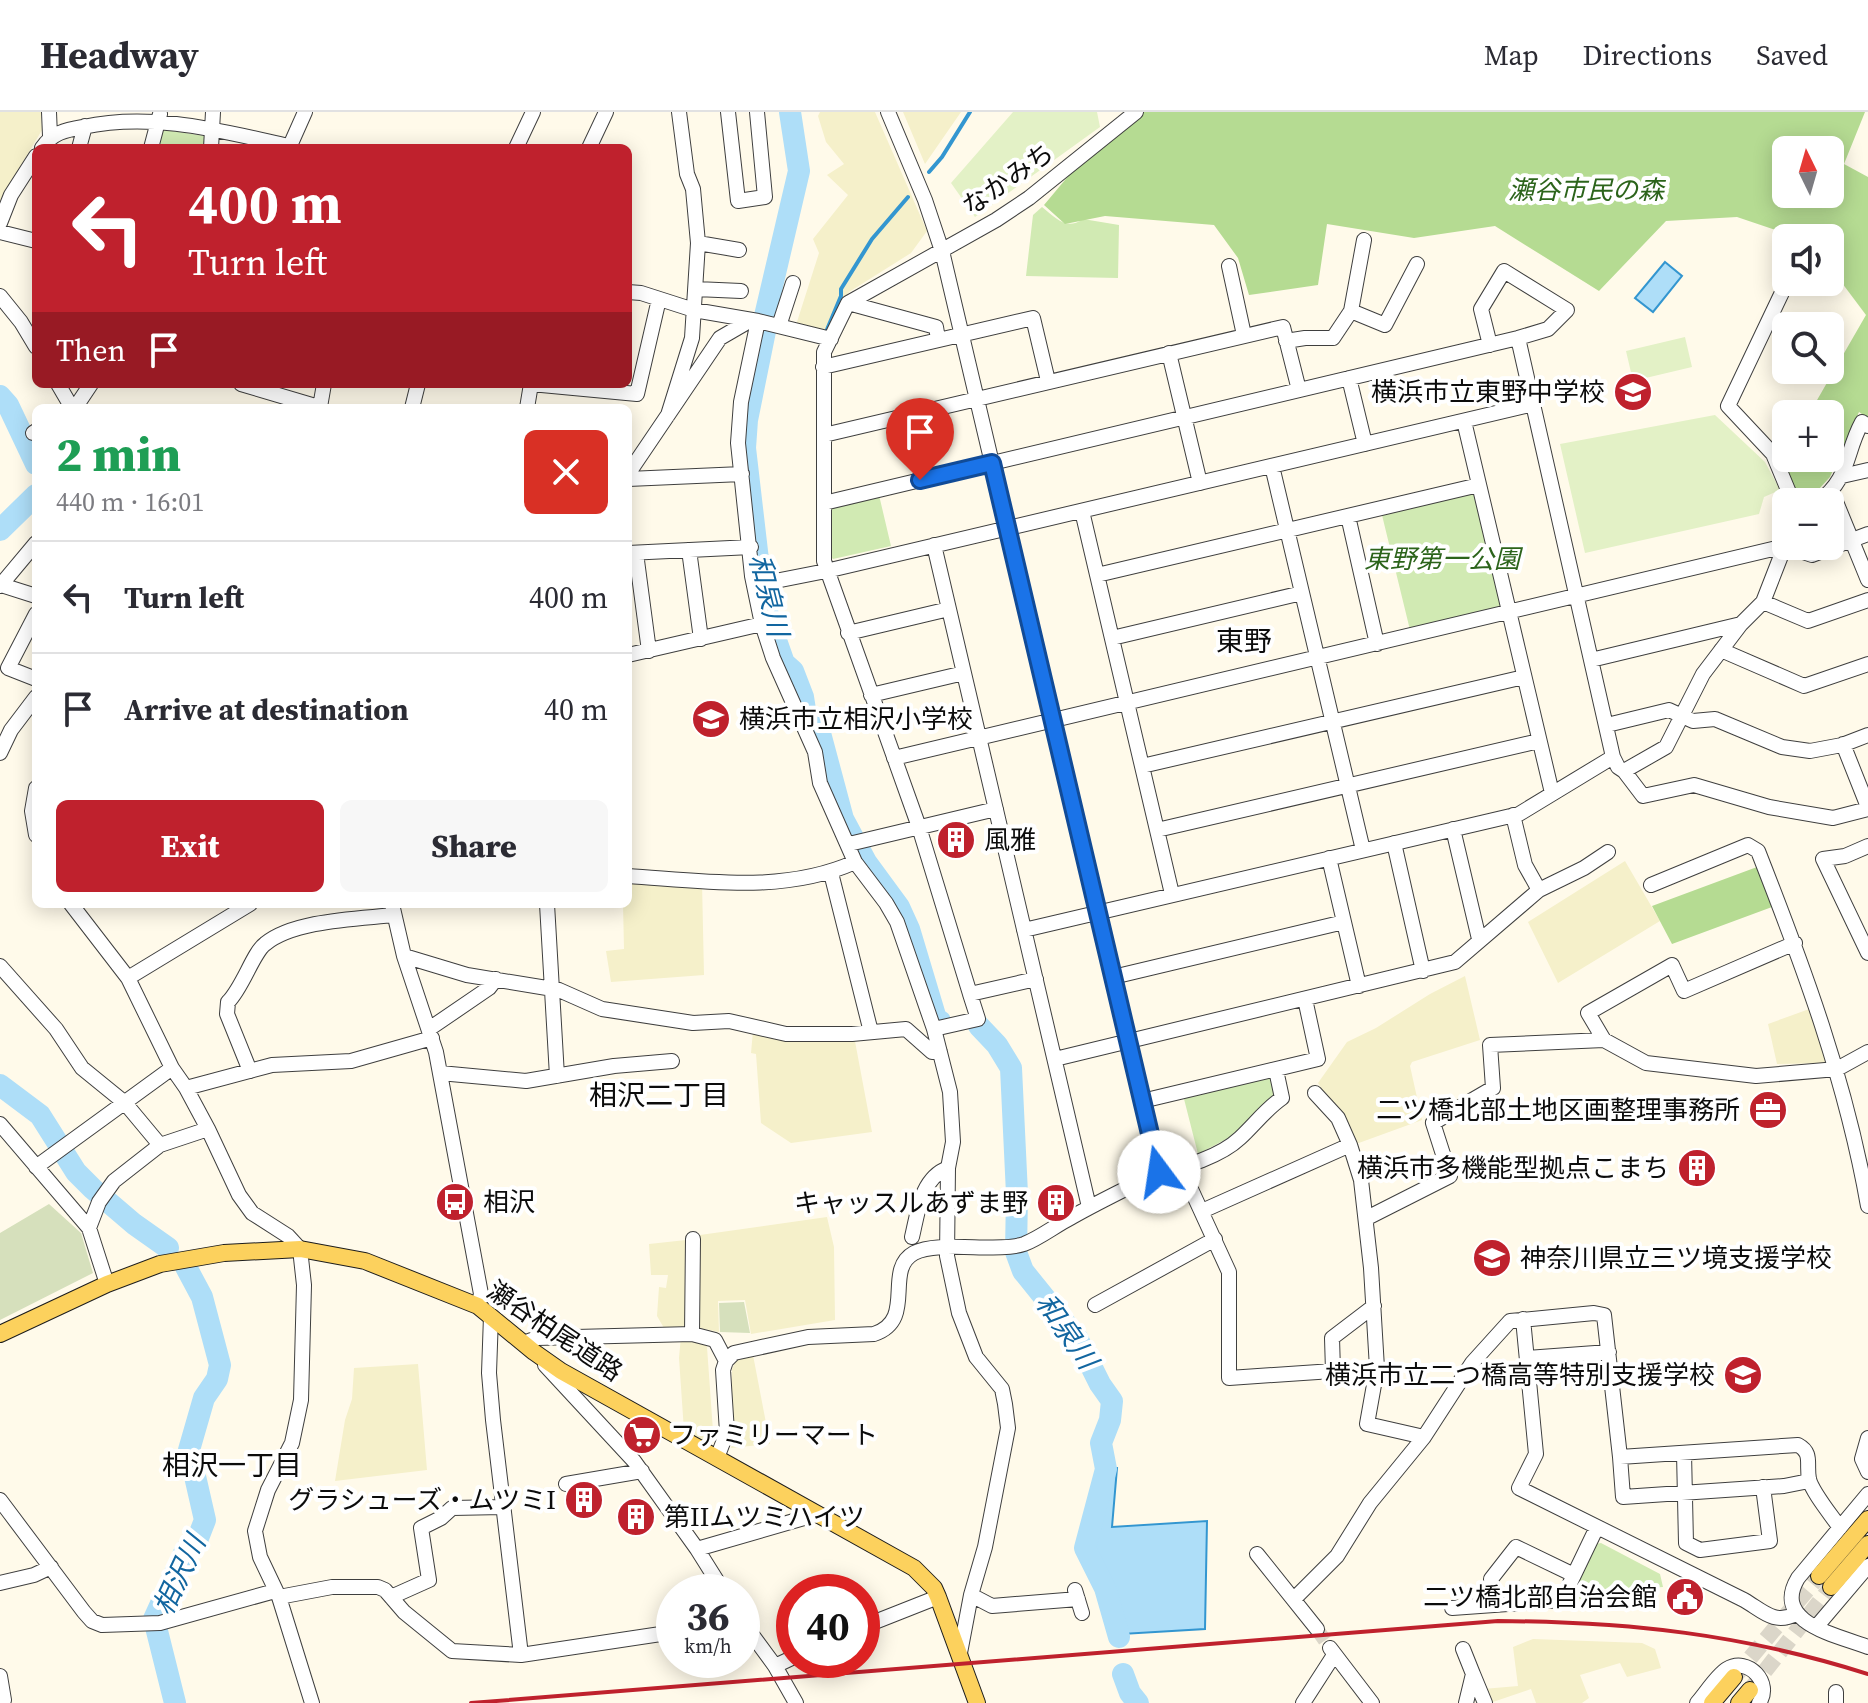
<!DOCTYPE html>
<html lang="en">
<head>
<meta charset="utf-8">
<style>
  :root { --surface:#fff; --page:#f7f7f7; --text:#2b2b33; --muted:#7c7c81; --line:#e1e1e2; --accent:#bf212d }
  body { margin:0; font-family:"Source Serif 4","Noto Sans JP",serif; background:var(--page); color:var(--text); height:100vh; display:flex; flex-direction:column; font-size:30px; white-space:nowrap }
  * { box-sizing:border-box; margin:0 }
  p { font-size:26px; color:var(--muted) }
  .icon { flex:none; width:44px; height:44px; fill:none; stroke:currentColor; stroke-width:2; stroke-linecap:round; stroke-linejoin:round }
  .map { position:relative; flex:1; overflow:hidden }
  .drawer { position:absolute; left:32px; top:292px; width:600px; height:504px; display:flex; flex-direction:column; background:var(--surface); border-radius:12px; box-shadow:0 4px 20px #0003 }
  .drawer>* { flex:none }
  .hud { position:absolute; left:32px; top:32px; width:600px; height:244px; border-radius:12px; box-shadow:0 4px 20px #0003; background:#bf212d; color:#fff; overflow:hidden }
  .needle { width:52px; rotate:355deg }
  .fabs { position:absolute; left:1772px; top:24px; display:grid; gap:16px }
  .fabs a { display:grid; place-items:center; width:72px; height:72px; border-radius:12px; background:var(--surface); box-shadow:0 4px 20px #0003; font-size:40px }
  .speed { position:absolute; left:656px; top:1462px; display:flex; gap:16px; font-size:40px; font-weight:700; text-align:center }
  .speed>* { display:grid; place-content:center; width:104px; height:104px; border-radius:50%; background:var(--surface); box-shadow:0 4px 20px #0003; line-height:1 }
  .speed small { font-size:20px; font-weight:400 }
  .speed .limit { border:12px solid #d22; background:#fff; color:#111 }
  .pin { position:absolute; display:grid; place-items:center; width:68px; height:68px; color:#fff; margin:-82px -34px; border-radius:50% 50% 50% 0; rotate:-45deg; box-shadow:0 0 8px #0007 }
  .pin .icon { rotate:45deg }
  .me { position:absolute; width:88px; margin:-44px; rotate:346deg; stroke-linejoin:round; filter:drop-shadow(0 0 6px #0008) }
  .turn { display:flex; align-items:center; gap:28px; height:168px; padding:0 24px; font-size:36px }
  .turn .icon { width:104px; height:104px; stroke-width:2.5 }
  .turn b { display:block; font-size:56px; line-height:68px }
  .then { display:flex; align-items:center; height:76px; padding:0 24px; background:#0003; gap:16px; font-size:30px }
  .round { display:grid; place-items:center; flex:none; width:84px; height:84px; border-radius:12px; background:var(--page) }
  .overview { display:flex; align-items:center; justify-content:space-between; height:136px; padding:0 24px }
  h1 { font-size:48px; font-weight:800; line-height:60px; color:#1e9e55 }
  .action { display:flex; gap:16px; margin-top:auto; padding:16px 24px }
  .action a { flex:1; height:92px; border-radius:12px; background:var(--accent); color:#fff; font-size:32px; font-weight:800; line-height:92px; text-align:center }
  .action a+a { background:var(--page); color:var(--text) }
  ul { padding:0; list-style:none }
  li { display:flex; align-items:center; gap:24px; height:112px; padding:0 24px; border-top:2px solid var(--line) }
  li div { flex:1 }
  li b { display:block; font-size:30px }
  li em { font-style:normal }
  header { display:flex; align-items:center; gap:48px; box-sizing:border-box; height:112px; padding:0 40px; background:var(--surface); border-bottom:2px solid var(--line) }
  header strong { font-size:38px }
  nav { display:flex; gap:44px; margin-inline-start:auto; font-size:28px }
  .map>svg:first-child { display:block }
  .farmland { fill:#f5f0ca }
  .green { fill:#d1eab3 }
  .forest { fill:#b5db92; fill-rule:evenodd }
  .cemetery { fill:#d6e0bc }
  .pitch { fill:#e3f1c6 }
  .water { fill:#aedef8; stroke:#3396d0; stroke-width:2 }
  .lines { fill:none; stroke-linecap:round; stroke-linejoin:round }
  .stream { stroke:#3396d0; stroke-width:4 }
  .river { stroke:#aedef8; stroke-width:22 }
  .minor-tunnel { stroke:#dbd6c9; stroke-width:14; stroke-dasharray:14 7; stroke-linecap:butt }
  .major-tunnel { stroke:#dbd6c9; stroke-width:16; stroke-dasharray:16 8; stroke-linecap:butt }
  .minor-casing { stroke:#3f3f3f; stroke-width:16 }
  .major-casing { stroke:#1d1d1d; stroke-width:18 }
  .minor { stroke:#fff; stroke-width:14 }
  .major { stroke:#fcd15d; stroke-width:16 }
  .rail { stroke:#bf212d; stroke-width:4 }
  .route-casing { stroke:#114b97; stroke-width:20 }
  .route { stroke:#1a73e8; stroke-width:14 }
  .labels { text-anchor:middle; stroke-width:8; stroke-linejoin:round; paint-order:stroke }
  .street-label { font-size:26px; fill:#0c0c0c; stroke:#fff }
  .park-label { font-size:26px; font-style:italic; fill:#2c641b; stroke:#fff }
  .poi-label { font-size:26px; fill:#0c0c0c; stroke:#fff; text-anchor:end }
  .water-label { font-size:28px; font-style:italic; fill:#1266a0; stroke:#fff }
  .neighbourhood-label { font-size:28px; fill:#0c0c0c; stroke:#fff }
</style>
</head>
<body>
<header>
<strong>Headway</strong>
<nav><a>Map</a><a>Directions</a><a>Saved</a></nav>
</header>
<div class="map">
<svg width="1868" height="1591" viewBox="0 0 1868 1591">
  <rect width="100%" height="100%" fill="#fffaea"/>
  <path class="farmland" d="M0,0H41L42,18L0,89Z
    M820,0H875L927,119L911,141L849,180L823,221L796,213L819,141L813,127L848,83L827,63L844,52L826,30L818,4Z
    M903,0H961L925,52Z
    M1625,749L1660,809L1558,871L1528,810Z
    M628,767L702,770L704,863L611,870L606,839L624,837L623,792H628Z
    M1465,864L1480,928L1412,950L1410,954L1422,1008L1356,1032L1318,971L1347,930L1376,916L1430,882Z
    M1812,896L1831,951L1777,952L1768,912Z
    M753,919L854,924L872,1020L791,1031L761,1011L756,942L751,941Z
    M827,1105L834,1135L835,1208L751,1222L745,1188L718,1189L719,1220L699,1216L700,1123Z
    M686,1128L687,1214L664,1216L657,1204L659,1175L666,1176L668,1163H651L649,1132Z
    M681,1224L703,1228L707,1235L713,1319L702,1329L684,1319L679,1246Z
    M753,1243L770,1332L731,1336L735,1322L731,1287L732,1257L736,1249Z
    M418,1252L427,1358L335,1369L345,1308L352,1287L354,1256Z
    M1533,1527L1642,1531L1655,1537L1661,1556L1627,1565L1620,1551L1580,1563L1589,1586L1582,1591H1536L1531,1577L1490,1591L1483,1577L1518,1574L1513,1535Z"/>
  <path class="green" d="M159,17L205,24L203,36H155Z
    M1042,95C1056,106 1066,119 1083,107L1119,113L1118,166L1026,164L1033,103Z
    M1474,376L1503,495L1410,518L1381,399Z
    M879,383L891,434L833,447L830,444L829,392Z
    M1270,962L1275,984L1236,1022L1198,1042L1183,983Z
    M1601,1431L1660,1462L1663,1475L1609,1479V1486L1566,1487L1595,1432Z"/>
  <path class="forest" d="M1143,0H1865L1844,52L1868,65V306L1859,300L1830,365L1807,390H1799L1781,344L1786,339V346H1830V302H1809L1866,203L1830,155V126H1799L1737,105L1666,109L1599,179L1495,114L1414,126L1327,112L1318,173L1249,183L1238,146L1214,113L1105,104L1065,112L1044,93L1070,62ZM1786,38H1830V82H1786Z
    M1757,755L1772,795L1672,832L1652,794Z"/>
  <path class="cemetery" d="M49,1092L81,1121L93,1161L0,1208V1121Z
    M744,1190L750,1221L720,1220L719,1191Z"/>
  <path class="pitch" d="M1013,0H1097L1100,15L975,105L951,71Z
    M1685,225L1692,255L1633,269L1626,239Z
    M1715,303L1765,350L1780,378L1764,385L1759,402L1585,441L1560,332Z"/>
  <path class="water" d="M1665,150L1682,164L1653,200L1635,186Z
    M1117,1356L1112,1415L1207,1409L1205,1517L1122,1522L1092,1446L1087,1428L1106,1357Z"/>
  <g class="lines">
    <path class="stream" d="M929,60L942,45L970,0
      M826,220L841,184V177L872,127L908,85"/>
    <path class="river" d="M790,0L799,59L765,204V219L747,308L745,336L760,465L769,508L784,551L793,559L803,585L805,598L820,621L843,707L866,750L899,795L909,817L936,907L940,909
      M0,284L8,293L36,352
      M0,418L36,383
      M979,914L997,933L1011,956L1017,1082L1016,1140L1023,1159L1077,1226L1100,1272L1112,1289L1110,1308L1101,1331L1106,1357L1085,1436L1105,1476L1119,1525
      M0,973L40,1003L76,1060L93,1077L134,1112L168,1136
      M1123,1562L1130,1581L1138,1591
      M175,1591L154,1507L185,1439L198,1426L205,1408L189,1338L204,1286L217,1267L220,1253L202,1185L186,1155"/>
    <path class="minor-tunnel" d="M1317,1517L1330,1536"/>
    <path class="major-tunnel" d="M1735,1564L1819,1464
      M1750,1578L1831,1475"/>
    <g class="minor-casing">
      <path id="minor" d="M49,0L50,24
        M728,0L738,89L765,85L757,0
        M888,0L925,88L942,139L1159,1060
        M42,36C52,21 65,18 83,15C153,0 221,19 289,34
        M79,36L85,14
        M151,36L160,2
        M211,36L213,0
        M289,36L305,0
        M516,36L533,0
        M589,36L606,0
        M0,111L11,83L36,44
        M0,120L36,129
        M698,131L739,138
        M1229,154L1244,223
        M1787,170L1728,294L1773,342L1793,390
        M696,177L741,179
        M628,180L641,181L694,198L758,209L831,227
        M0,184L21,210L36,235
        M848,191L936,215L938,227
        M1351,199L1385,213L1417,152
        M758,209L741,290L738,331L752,464L762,512L773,546L815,640L820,671L855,750L886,791L897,810L934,917L950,980L953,1030L948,1056L947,1144L959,1201L976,1245L1002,1277L1005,1292L1008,1316L985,1435L971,1483L960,1541
        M779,214L793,171
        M1286,229L1305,226H1333L1351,199L1364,128
        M1169,241L1200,371
        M823,255L1033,206L1048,269
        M1349,266L1365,332
        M58,272L72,296
        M241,272L322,296
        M320,295L324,272
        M75,296L91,272
        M412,296L418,272
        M527,296L531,272L637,282L659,187
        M668,303L692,226L698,131L693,77L687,62L679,0
        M1464,309L1552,681
        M33,321L36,319
        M824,323L1283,215L1299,278
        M1272,354L1363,738
        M628,362L720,226L751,208
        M1842,364L1868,358
        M628,367L742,362
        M1832,380L1868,468
        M1818,390C1850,367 1845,341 1862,310L1868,314
        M824,391L1518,226L1548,217L1567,198L1504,159L1481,197L1490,233
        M1082,399L1172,782
        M1348,404L1377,532
        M934,433L1089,1095
        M689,438L701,527
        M628,441L751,435
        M636,441L649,539
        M1097,463L1479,373
        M1,473L36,484
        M755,473L826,459L1534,292
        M0,474L36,431
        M1763,490L1808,509L1868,488
        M36,502L8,556L36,567
        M848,521L949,497
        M1112,526L1302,481
        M1721,538L1804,574L1868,552
        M628,543L762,512
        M1591,548L1741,512
        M871,583L964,561
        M1607,613L1669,598L1693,609L1715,607L1782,635L1810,639L1842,633L1868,623
        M1843,632L1868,695
        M0,641L11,618L36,585
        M1613,645L1618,655L1624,659L1666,635L1703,562L1741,512L1763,490L1786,431
        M894,646L1785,434L1812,443L1868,422
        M1142,654L1524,565
        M1624,659L1643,684L1694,673L1769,695L1833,706L1868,697
        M36,676L32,699L36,723
        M1453,717L1479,827
        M1157,718L1539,629
        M1394,731L1423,859
        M849,732L996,697
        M1868,734L1845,744L1823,747L1868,841
        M1329,746L1359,874
        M831,761L871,920
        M628,764C704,769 784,782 855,750
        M1651,773L1748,733L1758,739C1804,856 1846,969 1868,1094
        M1539,778L1584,756L1608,740
        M71,792L128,866L172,956L186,976L208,1017L239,1083L252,1101L288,1124L300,1137L304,1173L301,1288L292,1331L268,1378L255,1419L260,1445L279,1485L312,1591
        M392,792L404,844L436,940L481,1182L478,1194
        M547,792L557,964
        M1024,818L1519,702L1613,645L1518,226
        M404,844L467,863L559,878L602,897L693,911L729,909L786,922H852L906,917L932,940H940
        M0,854L56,917L82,956L125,991L160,1033
        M1113,865L1344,810
        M128,866L250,792
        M970,882L919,715L824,449V240L848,191L996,108L1029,86L1136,0
        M429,917L489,876L496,867
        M934,917L978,907L970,882L1036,867
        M1604,928L1588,901L1672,853L1684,879L1795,831
        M1055,947L1455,850L1539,778L1525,753L1513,703
        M250,959L227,902L228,890C243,875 253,841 265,832C294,808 358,807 394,803
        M440,961L526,969L614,954L672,949
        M186,976L272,953L351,949L432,926
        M1315,981L1338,1006L1350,1033L1361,1068L1371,1156L1377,1256L1367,1312L1424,1325
        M1142,989L1318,947L1305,887
        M0,1012L89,1116L107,1172
        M36,1055L172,956
        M1190,1075L1229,1160V1266L1377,1256
        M1202,1099L1350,1033
        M1367,1106L1450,1064L1433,1011L1493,976L1490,933L1604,928L1646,951L1756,964L1837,957L1868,940
        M89,1116L99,1090L114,1069L160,1033L208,1017
        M912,1125C918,1100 921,1066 948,1056
        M1095,1193L1215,1127
        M491,1204L489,1261L493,1308L521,1543
        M1523,1207L1536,1342L1519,1376L1744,1488C1763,1499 1774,1513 1796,1502
        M692,1222L693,1127
        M523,1231L537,1226L692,1222L715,1228L726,1249
        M1527,1246L1609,1240
        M545,1253L634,1349L697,1437L724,1480
        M1333,1259L1332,1226L1374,1194
        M1868,1326L1862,1347L1868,1360
        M1684,1341L1686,1431L1700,1438L1770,1429L1763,1375
        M1620,1345L1623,1385L1784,1374L1809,1369
        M717,1346L727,1320L723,1258L726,1249L734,1241L808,1225L874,1222C917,1208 883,1158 914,1141C938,1128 998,1141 1024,1132C1040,1126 1056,1113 1072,1105C1100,1089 1130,1075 1159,1060C1184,1056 1221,1044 1240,1026C1255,1012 1266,997 1282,986L1276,958
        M566,1372L642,1359
        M1868,1382L1798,1466C1771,1511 1837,1523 1868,1535
        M0,1388L84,1500L92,1509L102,1513L160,1511L275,1479
        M697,1437L818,1402
        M1257,1442L1317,1517
        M0,1471L34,1463L51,1455
        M1075,1478L1082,1501
        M971,1483L992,1494L1078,1487
        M279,1485L332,1475H378L385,1478L404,1500L452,1539L521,1543L674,1520
        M391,1485L429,1468L421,1416L441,1406L452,1396L503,1395
        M1294,1487L1337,1444L1370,1391L1424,1325L1472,1251L1510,1209L1594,1201L1604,1203L1620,1345L1798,1333C1813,1341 1806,1352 1809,1367C1812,1380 1832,1404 1840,1416
        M1493,1493L1491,1467L1516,1435L1574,1463
        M1452,1496L1562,1488L1597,1415
        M742,1509L775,1554L796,1591
        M1817,1514L1868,1454
        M862,1515L938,1485
        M1330,1536L1372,1591
        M1463,1537L1473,1562
        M775,1554L794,1545
        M0,1564L4,1588L0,1589
        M1836,1580V1591
        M1303,1591L1334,1543
        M1466,1591L1473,1562L1485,1591
        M1697,1591C1706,1581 1716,1564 1727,1557C1748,1544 1773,1571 1759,1591"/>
    </g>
    <g class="major-casing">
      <path id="major" d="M0,1222L107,1172L160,1152L224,1141L300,1137L365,1149L478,1194L534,1240L561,1259L914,1456L934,1476L938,1485L977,1591
        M1819,1464L1868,1407
        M1831,1475L1868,1432
        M1712,1591L1734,1565
        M1739,1591L1750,1578"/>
    </g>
    <use href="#minor" class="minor"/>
    <use href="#major" class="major"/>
    <path class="rail" d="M471,1591L1498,1509C1630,1510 1742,1522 1868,1562"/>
  </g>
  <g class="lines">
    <g class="route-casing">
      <path id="route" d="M920,368L992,351L1159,1060"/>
    </g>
    <use href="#route" class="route"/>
  </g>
  <defs>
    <g id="school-disc" transform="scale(2)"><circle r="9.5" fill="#bf212d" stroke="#fff"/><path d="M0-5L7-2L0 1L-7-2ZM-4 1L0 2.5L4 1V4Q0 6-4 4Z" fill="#fff"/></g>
    <g id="building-disc" transform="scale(2)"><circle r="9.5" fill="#bf212d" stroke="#fff"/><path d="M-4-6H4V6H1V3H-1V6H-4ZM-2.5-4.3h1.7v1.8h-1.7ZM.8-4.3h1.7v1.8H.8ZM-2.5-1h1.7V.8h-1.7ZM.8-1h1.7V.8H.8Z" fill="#fff"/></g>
    <g id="office-disc" transform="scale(2)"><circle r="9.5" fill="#bf212d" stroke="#fff"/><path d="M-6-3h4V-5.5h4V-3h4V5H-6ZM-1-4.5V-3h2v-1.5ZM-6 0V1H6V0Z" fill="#fff"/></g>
    <g id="bus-disc" transform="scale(2)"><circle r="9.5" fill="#bf212d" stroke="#fff"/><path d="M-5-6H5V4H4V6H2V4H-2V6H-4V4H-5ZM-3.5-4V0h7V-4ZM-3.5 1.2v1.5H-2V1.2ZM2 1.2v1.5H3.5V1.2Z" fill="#fff"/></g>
    <g id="supermarket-disc" transform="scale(2)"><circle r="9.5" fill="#bf212d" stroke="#fff"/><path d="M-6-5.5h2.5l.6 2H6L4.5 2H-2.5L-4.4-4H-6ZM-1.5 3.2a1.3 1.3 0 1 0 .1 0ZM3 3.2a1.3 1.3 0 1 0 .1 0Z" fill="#fff"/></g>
    <g id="civic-disc" transform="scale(2)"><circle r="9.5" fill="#bf212d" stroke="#fff"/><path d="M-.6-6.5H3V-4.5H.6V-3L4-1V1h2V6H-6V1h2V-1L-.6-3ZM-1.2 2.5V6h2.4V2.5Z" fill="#fff"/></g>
  </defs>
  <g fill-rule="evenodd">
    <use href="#school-disc" x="1633" y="280"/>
    <use href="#school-disc" x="711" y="607"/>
    <use href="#building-disc" x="956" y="728"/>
    <use href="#office-disc" x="1768" y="998"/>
    <use href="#building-disc" x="1697" y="1056"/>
    <use href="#bus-disc" x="455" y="1090"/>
    <use href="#building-disc" x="1056" y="1091"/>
    <use href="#school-disc" x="1492" y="1146"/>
    <use href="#school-disc" x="1743" y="1263"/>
    <use href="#supermarket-disc" x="642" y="1323"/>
    <use href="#building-disc" x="584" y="1388"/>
    <use href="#building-disc" x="636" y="1405"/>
    <use href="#civic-disc" x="1685" y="1485"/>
  </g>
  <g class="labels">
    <g class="street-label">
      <text transform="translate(1008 67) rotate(-35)" y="9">なかみち</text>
      <text transform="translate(555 1219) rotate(34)" y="9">瀬谷柏尾道路</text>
    </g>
    <g class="park-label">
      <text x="1586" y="87">瀬谷市民の森</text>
      <text x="1442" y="456">東野第一公園</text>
    </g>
    <g class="poi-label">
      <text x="1605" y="289">横浜市立東野中学校</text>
      <text x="739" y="616" text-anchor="start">横浜市立相沢小学校</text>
      <text x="984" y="737" text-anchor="start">風雅</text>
      <text x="1740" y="1007">二ツ橋北部土地区画整理事務所</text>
      <text x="1669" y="1065">横浜市多機能型拠点こまち</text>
      <text x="483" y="1099" text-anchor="start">相沢</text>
      <text x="1028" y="1100">キャッスルあずま野</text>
      <text x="1520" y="1155" text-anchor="start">神奈川県立三ツ境支援学校</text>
      <text x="1715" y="1272">横浜市立二つ橋高等特別支援学校</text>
      <text x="670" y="1332" text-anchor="start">ファミリーマート</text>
      <text x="556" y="1397">グラシューズ・ムツミI</text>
      <text x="664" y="1414" text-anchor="start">第IIムツミハイツ</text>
      <text x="1657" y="1494">二ツ橋北部自治会館</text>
    </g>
    <g class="water-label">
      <text transform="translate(769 483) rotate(76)" y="10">和泉川</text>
      <text transform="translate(1067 1219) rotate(55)" y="10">和泉川</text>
      <text transform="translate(179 1463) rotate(-65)" y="10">相沢川</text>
    </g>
    <g class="neighbourhood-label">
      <text x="1244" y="539">東野</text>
      <text x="659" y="993">相沢二丁目</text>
      <text x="232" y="1363">相沢一丁目</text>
    </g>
  </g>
</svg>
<div class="fabs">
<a><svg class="needle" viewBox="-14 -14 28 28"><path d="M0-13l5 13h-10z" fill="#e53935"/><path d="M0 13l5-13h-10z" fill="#7c7c81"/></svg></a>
<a><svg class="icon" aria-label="sound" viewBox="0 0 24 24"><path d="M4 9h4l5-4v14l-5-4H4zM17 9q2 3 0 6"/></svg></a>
<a><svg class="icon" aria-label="search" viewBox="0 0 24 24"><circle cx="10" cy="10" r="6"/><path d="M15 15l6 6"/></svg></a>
<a>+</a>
<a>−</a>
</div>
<div class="speed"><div>36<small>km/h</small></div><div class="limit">40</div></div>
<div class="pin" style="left:920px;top:368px;background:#d93025"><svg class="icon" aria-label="arrive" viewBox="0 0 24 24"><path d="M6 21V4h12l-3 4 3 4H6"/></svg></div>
<svg class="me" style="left:1159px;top:1060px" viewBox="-20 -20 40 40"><circle r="19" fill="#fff"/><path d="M0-13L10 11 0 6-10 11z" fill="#1a73e8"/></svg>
<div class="hud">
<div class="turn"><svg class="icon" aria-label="left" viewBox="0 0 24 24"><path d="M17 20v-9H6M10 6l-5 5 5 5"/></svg><div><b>400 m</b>Turn left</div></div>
<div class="then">Then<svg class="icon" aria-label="arrive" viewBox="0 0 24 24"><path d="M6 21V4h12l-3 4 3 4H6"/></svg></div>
</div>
<section class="drawer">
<div class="overview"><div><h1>2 min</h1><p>440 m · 16:01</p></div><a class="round" style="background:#d93025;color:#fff"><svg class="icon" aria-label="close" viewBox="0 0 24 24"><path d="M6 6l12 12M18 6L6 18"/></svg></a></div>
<ul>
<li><svg class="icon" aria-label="left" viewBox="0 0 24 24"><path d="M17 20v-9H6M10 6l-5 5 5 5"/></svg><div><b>Turn left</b></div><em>400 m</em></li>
<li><svg class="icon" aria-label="arrive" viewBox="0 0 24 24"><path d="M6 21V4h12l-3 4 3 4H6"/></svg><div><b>Arrive at destination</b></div><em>40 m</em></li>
</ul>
<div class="action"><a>Exit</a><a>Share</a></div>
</section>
</div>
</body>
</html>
